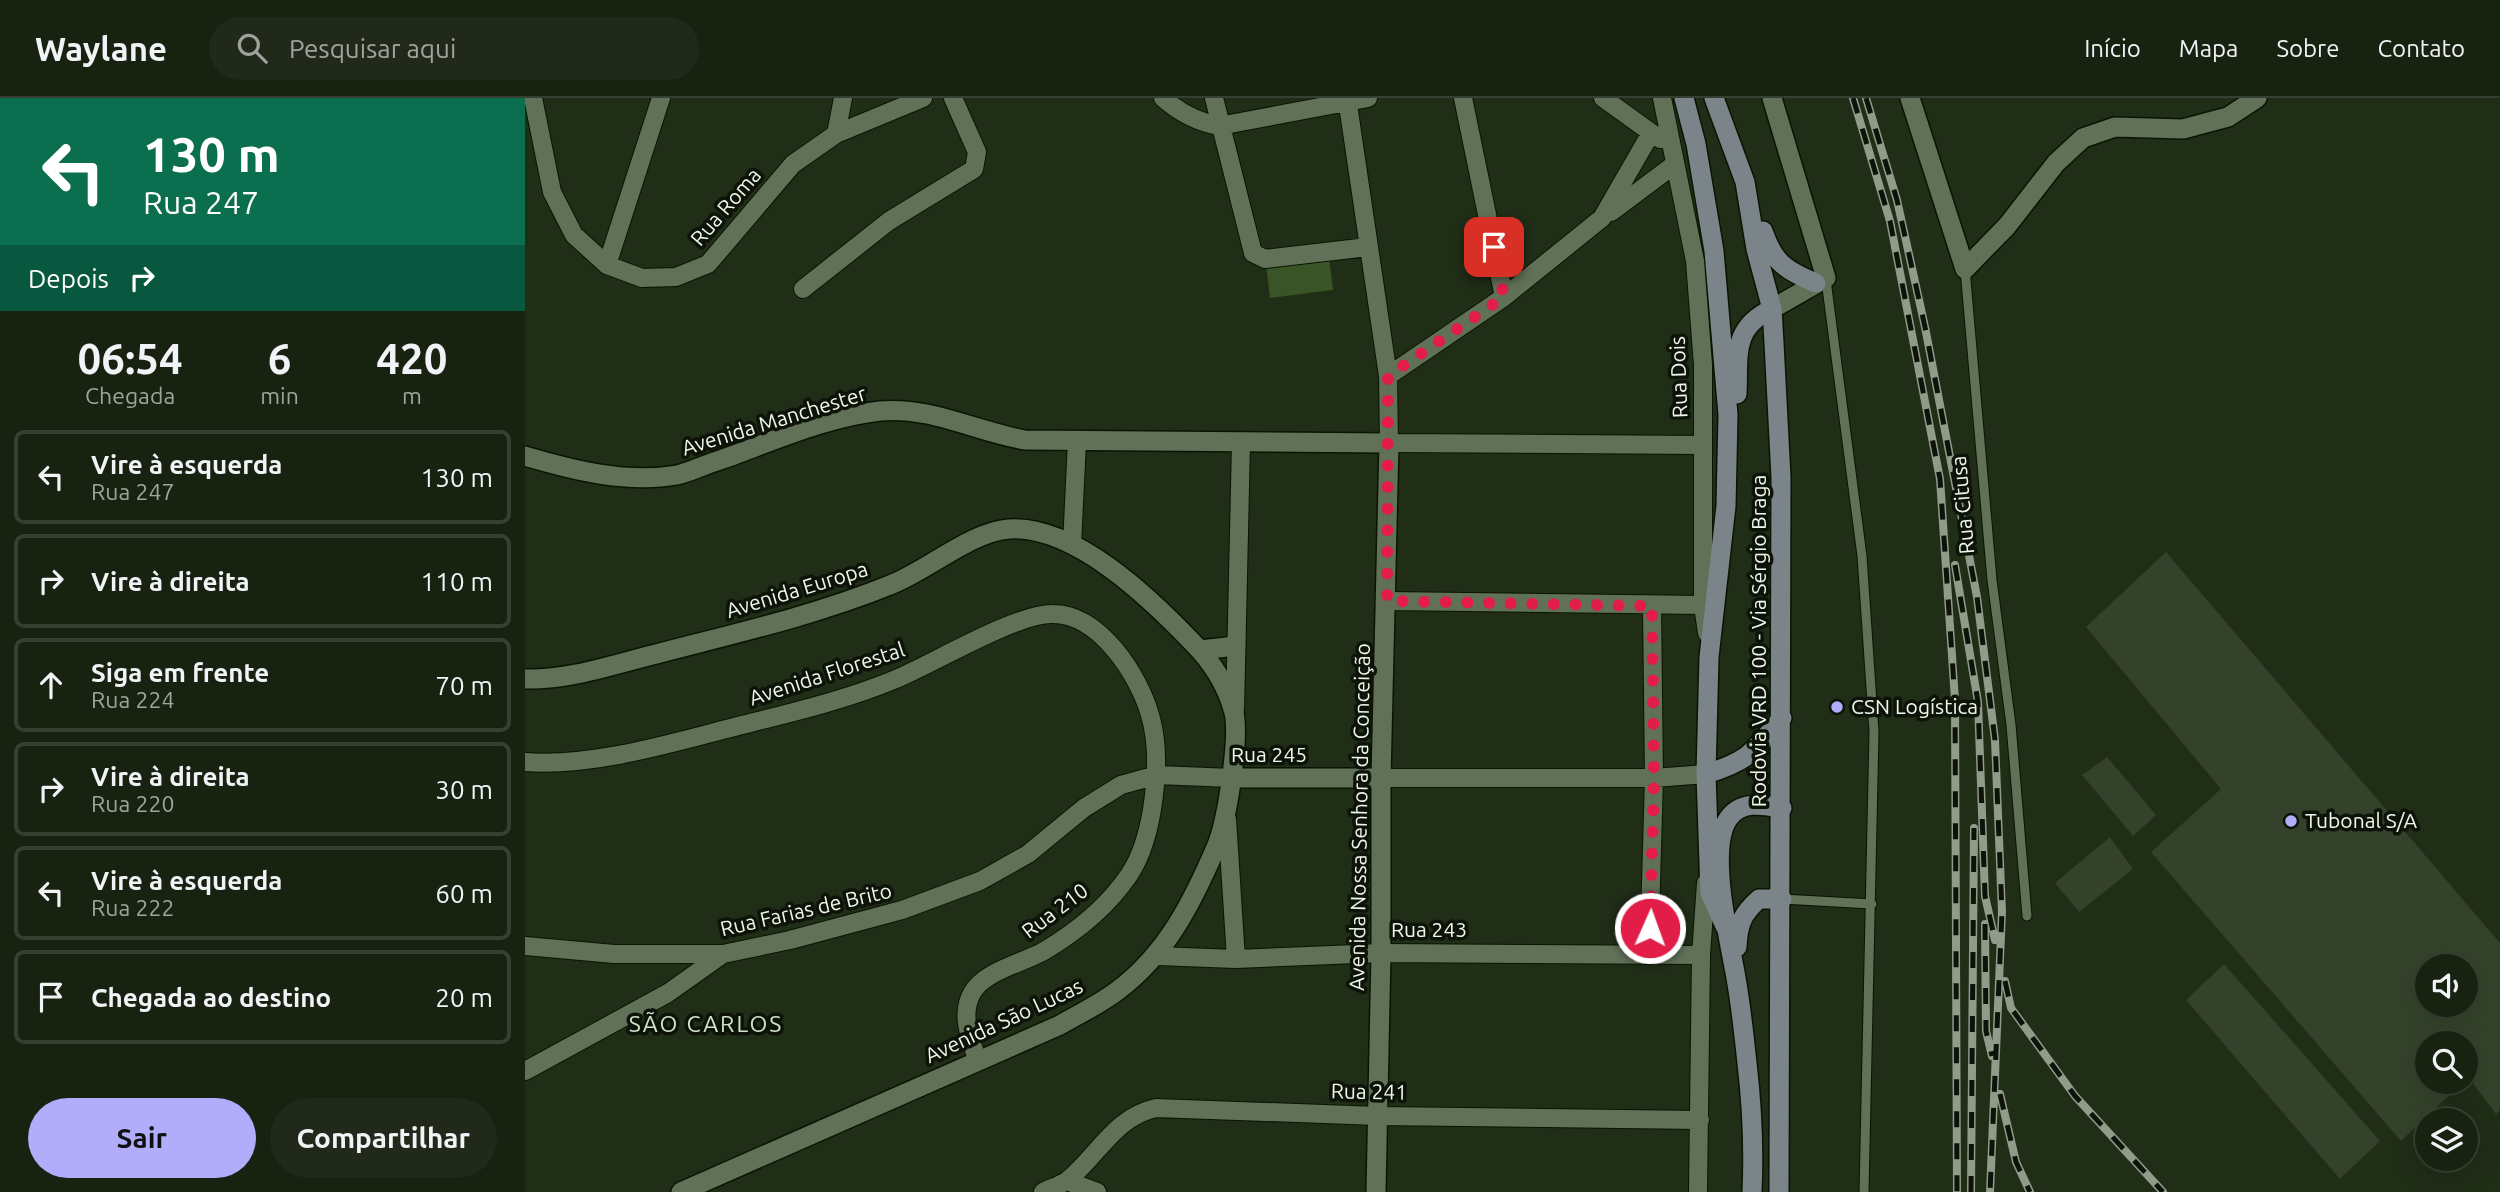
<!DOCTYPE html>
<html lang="pt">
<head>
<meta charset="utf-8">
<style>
  :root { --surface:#182211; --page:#212a1a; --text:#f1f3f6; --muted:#9fa49f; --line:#363f31; --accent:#b1adfa }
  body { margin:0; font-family:Ubuntu,sans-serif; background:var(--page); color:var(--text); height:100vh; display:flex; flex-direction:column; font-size:26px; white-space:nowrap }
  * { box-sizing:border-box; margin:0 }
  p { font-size:23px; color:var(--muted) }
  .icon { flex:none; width:38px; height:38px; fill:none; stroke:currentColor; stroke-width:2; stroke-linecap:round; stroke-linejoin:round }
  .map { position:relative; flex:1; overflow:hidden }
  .details { display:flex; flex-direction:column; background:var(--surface); width:525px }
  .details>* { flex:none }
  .banner { background:#0b6e4f; color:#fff; overflow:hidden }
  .controls { position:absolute; left:1890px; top:856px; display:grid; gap:14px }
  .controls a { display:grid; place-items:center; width:63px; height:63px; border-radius:50%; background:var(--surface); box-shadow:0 7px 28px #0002,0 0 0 2px var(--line); font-size:35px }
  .pin { position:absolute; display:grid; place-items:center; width:60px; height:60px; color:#fff; margin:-30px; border-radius:14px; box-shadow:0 4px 10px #0006 }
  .me { position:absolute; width:77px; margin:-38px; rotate:2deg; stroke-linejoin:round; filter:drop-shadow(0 0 5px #0008) }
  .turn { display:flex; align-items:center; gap:24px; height:147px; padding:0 28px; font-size:32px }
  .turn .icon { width:91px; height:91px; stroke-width:2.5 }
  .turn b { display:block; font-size:49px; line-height:60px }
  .then { display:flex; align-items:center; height:66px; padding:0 28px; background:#0003; gap:14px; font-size:26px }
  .eta { display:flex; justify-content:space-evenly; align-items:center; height:119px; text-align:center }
  .eta b { font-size:42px; font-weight:700; line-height:49px }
  .primary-button { display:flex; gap:14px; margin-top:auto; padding:14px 28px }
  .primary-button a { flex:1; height:80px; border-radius:42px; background:var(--accent); color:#111; font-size:28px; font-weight:700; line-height:80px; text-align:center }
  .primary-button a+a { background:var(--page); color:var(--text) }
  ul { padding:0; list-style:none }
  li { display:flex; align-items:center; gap:21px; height:94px; margin:0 14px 10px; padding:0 14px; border:4px solid var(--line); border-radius:10px }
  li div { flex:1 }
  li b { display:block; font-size:26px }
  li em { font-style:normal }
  header { display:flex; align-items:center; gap:42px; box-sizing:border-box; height:98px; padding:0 35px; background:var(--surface); border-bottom:2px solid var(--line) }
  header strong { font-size:33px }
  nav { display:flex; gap:38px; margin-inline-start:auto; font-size:24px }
  .search { width:490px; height:63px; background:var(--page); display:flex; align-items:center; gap:18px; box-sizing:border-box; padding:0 24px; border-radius:38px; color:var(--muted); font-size:26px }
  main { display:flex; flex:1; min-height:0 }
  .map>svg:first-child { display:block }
  .green { fill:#395427 }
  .building { fill:#34422b; fill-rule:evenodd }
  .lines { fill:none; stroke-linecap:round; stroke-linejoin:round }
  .service-casing { stroke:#091502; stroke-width:11 }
  .minor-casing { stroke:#091502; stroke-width:20 }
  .tertiary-casing { stroke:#091502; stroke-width:22 }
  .secondary-casing { stroke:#091502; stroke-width:22 }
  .service { stroke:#617158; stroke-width:9 }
  .minor { stroke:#617158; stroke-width:18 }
  .tertiary { stroke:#617158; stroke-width:19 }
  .secondary { stroke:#7a8489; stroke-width:19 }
  .rail-casing { stroke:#909b89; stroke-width:8 }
  .rail { stroke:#0d1309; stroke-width:5; stroke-dasharray:16; stroke-linecap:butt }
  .route { stroke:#e11d48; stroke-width:12; stroke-dasharray:0 21.6 }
  .poi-dot { fill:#b1adfa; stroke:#0d1309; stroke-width:2.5 }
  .labels { text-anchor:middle; stroke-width:7; stroke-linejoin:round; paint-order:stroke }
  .street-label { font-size:21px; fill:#eef7e8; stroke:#0d1309 }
  .poi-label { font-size:21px; fill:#eef7e8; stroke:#0d1309; text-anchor:start }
  .neighbourhood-label { font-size:23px; letter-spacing:2px; fill:#d1e3c7; stroke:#0d1309 }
</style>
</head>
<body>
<header>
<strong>Waylane</strong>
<div class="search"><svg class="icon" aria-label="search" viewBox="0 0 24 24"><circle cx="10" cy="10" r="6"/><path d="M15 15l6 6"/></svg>Pesquisar aqui</div>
<nav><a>Início</a><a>Mapa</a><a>Sobre</a><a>Contato</a></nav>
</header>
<main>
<section class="details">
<div class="banner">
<div class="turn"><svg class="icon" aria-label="left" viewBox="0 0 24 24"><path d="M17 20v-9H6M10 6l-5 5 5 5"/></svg><div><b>130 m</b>Rua 247</div></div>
<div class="then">Depois<svg class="icon" aria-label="right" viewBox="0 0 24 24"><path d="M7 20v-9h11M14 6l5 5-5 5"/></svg></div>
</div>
<div class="eta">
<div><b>06:54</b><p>Chegada</p></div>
<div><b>6</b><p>min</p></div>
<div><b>420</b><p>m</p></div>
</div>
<ul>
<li><svg class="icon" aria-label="left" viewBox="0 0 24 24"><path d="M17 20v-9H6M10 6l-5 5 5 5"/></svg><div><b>Vire à esquerda</b><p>Rua 247</p></div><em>130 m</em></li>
<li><svg class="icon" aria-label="right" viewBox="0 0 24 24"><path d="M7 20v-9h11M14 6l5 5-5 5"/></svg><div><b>Vire à direita</b></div><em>110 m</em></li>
<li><svg class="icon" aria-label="ahead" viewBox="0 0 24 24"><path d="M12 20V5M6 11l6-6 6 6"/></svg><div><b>Siga em frente</b><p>Rua 224</p></div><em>70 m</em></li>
<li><svg class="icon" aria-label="right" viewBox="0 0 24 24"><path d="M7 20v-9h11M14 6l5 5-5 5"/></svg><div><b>Vire à direita</b><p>Rua 220</p></div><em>30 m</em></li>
<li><svg class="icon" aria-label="left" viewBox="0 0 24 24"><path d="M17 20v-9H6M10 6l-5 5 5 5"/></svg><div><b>Vire à esquerda</b><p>Rua 222</p></div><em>60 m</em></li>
<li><svg class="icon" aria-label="arrive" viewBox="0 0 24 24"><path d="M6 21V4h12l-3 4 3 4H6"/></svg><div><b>Chegada ao destino</b></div><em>20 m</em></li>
</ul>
<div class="primary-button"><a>Sair</a><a>Compartilhar</a></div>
</section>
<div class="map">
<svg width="1975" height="1094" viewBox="0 0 1975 1094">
  <rect width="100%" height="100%" fill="#202d17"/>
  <path class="green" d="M804,159L808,192L745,200L741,167Z"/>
  <path class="building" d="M1641,454L1975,845V1012L1971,1016L1943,979L1941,981V945H1902V984H1938L1876,1043L1626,754L1696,691L1561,529ZM1902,868H1941V906H1902Z
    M1582,659L1631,717L1608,738L1557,677Z
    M1585,739L1608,771L1554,814L1530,785Z
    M1699,866L1855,1043L1815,1081L1661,902Z"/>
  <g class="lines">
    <g class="service-casing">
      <path id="service" d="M1440,171L1467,482L1486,627L1502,818
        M1301,182L1337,458L1349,634L1339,1094
        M1257,801L1347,806"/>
    </g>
    <g class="minor-casing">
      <path id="minor" d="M8,0L27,94L49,137L82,167L117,180L151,179L183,166L268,66L311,36L398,0
        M638,0C655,15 672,24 694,28L843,0
        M689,0L728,155L740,161L843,149
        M822,0L863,278L864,345L1178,347
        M938,0L979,199
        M1078,0L1135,41
        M1137,0L1170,163L1178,267V507L1182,535
        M311,36L318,0
        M1086,114L1150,66
        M82,167L136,0
        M278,191L364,123L449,71L452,54L428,0
        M863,278L979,199L1077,120L1126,35
        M547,447L552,343
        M862,503L1178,507
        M710,611L716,345
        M0,664C68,669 147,645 213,628C265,615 321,602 371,581C409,565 492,515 528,516C575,516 614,578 625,617C638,660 629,740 604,777C583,808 551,834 519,853C498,865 459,873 447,895C435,917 445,939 452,961
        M856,680H1129L1181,676
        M702,721L711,861
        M0,848L89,856H198L265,842L377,812L455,783L503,756L559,710L596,687L632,677L707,680
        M1124,855L1129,680L1127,508
        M632,858L711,861L856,855L1176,857
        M0,973L143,895L198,856
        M542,1083L572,1094
        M518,1094C526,1090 536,1087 543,1082C574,1056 590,1019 631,1010L853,1018L1175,1022
        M1173,1094L1176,857L1181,785"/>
    </g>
    <g class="tertiary-casing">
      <path id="tertiary" d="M1385,0L1440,171L1482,128L1531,65L1558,40L1590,29L1658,31L1703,19L1732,0
        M1247,211L1301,180L1247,0
        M0,358C48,372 101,386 152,377C165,374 179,367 192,363C244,345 300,319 355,313C405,308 452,334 500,342L864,345L856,680V855L851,1094
        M675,552L711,548
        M0,581C46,582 90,566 135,555C212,535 291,517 365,487C402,473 445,434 484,431C550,427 626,501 668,545C686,563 701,587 708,611C716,635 702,722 692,747C668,803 642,856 592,893C575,906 554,916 535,927L156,1094
        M707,680H856"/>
    </g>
    <g class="secondary-casing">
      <path id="secondary" d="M1159,0L1171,46L1189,153L1203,317L1201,408L1184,559L1181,676L1185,795L1201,830
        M1189,0L1220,84L1231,151L1247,211L1249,245L1256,379L1254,1094
        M1238,133C1249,165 1260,172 1291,185
        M1212,296C1214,258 1206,230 1247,211
        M1181,676C1226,662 1227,654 1257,620
        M1212,849C1213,826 1217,816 1234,801H1257
        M1227,1094C1229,1051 1227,1008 1222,965C1219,937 1216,908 1211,880C1205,844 1182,753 1203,721C1216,702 1238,707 1257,710"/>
    </g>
    <use href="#service" class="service"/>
    <use href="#minor" class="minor"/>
    <use href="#tertiary" class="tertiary"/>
    <use href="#secondary" class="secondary"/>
    <g class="rail-casing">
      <path id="rail" d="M1328,0L1365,123L1415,381L1430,602L1432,1094
        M1341,0L1372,102L1400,229L1452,499L1470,642L1477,814L1465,1094
        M1430,467L1453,604L1460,798L1470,842
        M1460,826L1461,933L1467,958
        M1480,883L1486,910L1550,998L1638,1094
        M1475,996L1491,1064L1505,1094
        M1446,1094L1449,730"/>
    </g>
    <use href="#rail" class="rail"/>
  </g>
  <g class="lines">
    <path class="route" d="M969,149L979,199L863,278L862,503L1127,508L1129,680L1125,830"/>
  </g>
  <g class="poi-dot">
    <circle cx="1312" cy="609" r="7"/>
    <circle cx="1766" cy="723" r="7"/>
  </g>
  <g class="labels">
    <g class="street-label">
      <text transform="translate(201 109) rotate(-49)" y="7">Rua Roma</text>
      <text transform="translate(1154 279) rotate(-92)" y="7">Rua Dois</text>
      <text transform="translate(249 323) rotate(-17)" y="7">Avenida Manchester</text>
      <text transform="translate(1438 407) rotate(-95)" y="7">Rua Citusa</text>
      <text transform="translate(272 492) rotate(-17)" y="7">Avenida Europa</text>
      <text transform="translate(1234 543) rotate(-90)" y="7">Rodovia VRD 100 - Via Sérgio Braga</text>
      <text transform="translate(302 576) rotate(-18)" y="7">Avenida Florestal</text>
      <text x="744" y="664">Rua 245</text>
      <text transform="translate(835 719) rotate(-89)" y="7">Avenida Nossa Senhora da Conceição</text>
      <text transform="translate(281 812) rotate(-13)" y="7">Rua Farias de Brito</text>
      <text transform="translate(530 813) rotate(-37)" y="7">Rua 210</text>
      <text x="904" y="839">Rua 243</text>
      <text transform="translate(479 923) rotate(-25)" y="7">Avenida São Lucas</text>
      <text transform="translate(844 994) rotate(1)" y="7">Rua 241</text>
    </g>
    <g class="poi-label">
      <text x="1326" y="616">CSN Logística</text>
      <text x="1780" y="730">Tubonal S/A</text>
    </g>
    <g class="neighbourhood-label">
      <text x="181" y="934">SÃO CARLOS</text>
    </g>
  </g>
</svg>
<div class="controls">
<a><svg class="icon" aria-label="sound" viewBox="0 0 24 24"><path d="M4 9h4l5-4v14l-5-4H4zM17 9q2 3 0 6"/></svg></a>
<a><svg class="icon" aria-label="search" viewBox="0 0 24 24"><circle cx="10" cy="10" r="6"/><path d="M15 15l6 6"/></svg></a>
<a><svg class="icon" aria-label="layers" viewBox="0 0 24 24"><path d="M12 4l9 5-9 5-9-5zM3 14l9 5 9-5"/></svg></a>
</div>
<div class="pin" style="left:969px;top:149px;background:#d93025"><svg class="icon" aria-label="arrive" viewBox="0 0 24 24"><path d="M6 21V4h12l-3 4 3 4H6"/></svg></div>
<svg class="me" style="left:1125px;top:830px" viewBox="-20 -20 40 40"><circle r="17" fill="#e11d48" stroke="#fff" stroke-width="3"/><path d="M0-11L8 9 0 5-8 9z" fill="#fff"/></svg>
</div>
</main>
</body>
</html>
